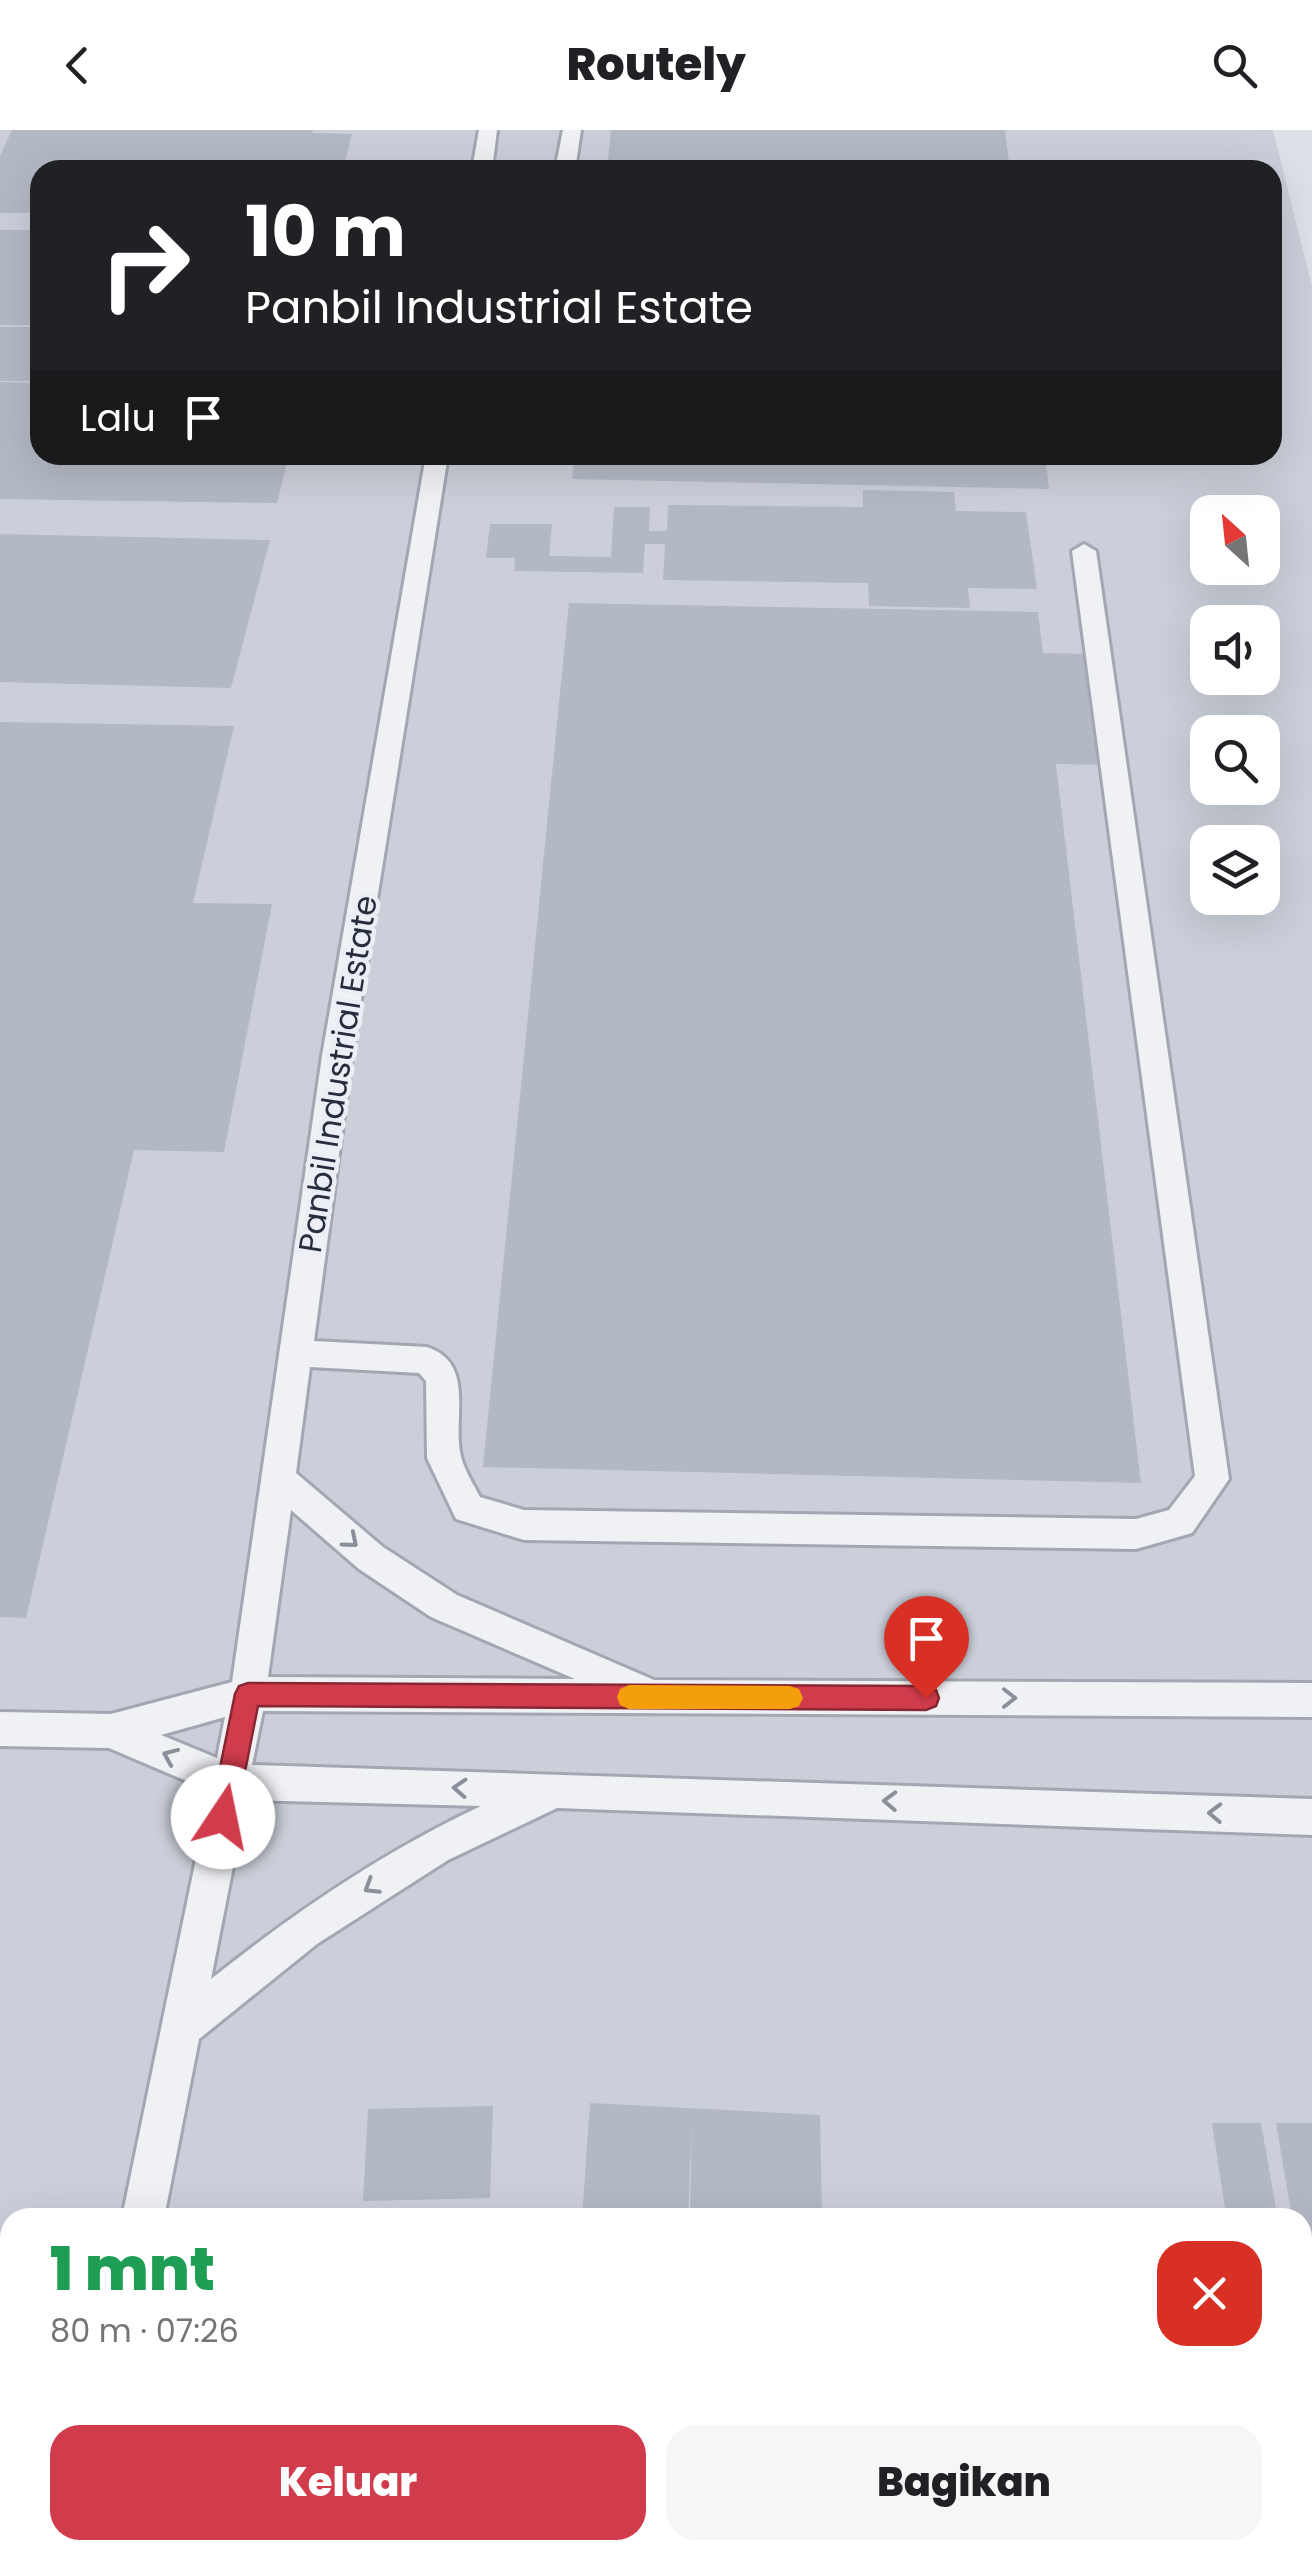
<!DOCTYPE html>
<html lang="id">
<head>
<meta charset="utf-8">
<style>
  :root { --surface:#fff; --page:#f6f6f6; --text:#202124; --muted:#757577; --accent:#d13c4d }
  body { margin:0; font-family:Poppins,sans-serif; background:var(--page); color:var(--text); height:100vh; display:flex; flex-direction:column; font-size:38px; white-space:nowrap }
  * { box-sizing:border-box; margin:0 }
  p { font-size:32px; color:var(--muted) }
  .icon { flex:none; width:55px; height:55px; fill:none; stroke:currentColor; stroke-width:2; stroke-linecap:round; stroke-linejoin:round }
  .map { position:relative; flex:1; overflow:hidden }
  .panel { position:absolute; left:0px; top:2078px; width:1312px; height:352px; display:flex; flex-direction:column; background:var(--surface); border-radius:30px 30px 0 0; box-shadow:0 10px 40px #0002 }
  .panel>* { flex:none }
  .top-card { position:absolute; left:30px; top:30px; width:1252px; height:305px; border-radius:30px; box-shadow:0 10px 40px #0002; background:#202124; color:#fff; overflow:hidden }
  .needle { width:65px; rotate:333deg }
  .tools { position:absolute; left:1190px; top:365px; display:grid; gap:20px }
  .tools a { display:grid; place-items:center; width:90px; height:90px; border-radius:20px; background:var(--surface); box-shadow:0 10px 40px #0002; font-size:50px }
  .pin { position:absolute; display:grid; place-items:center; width:85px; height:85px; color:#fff; margin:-102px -42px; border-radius:50% 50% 50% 0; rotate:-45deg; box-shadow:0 0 10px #0007 }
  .pin .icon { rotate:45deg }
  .me { position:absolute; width:110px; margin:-55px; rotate:11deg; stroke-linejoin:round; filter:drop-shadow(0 0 8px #0008) }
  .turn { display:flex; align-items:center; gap:35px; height:210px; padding:0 50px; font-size:45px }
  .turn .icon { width:130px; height:130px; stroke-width:2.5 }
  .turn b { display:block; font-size:70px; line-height:85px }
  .then { display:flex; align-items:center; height:95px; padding:0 50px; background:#0003; gap:20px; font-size:38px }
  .round { display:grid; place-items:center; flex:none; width:105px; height:105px; border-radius:30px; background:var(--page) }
  .overview { display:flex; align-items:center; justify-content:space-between; height:170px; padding:0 50px }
  h1 { font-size:60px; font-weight:800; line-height:75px; color:#1e9e55 }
  .cta { display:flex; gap:20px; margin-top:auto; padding:20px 50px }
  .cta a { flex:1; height:115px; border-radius:30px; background:var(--accent); color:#fff; font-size:40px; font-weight:800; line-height:115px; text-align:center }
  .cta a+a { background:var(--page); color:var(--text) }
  header { display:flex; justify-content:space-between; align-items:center; height:130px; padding:0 50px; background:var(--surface); font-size:45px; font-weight:800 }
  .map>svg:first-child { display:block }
  .built { fill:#cacfd9; fill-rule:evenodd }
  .building { fill:#b3b9c4 }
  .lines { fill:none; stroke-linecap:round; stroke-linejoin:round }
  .service-casing { stroke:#a2a7b1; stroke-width:6 }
  .service { fill:#eff1f5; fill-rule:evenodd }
  .oneway { stroke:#8a909a }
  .route { fill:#d13c4d; stroke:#882732; stroke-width:2.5 }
  .slow { fill:#f59e0b }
  .labels { text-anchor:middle; stroke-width:9; stroke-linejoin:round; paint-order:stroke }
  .street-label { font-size:32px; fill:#262e3e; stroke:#ebeff5 }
</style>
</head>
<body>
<header><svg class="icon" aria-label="back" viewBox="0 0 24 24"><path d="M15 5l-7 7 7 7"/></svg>Routely<svg class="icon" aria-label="search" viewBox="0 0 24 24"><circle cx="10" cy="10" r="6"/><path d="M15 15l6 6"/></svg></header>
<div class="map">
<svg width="1312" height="2429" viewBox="0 0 1312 2429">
  <rect width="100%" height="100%" fill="#dce0e7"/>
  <path class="built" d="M0,0H1273L1312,156V2429H0ZM40,40H1272V325H40ZM1208,382H1262V438H1208ZM1208,492H1262V548H1208ZM1208,602H1262V658H1208ZM1208,712H1262V768H1208ZM10,2088H1302V2420H10Z"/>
  <path class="building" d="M12,0H313L312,3L352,4L343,40H40V83H0V26Z
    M611,0H1005L1010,40H607Z
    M0,100H40V195H0Z
    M0,197H40V251H0Z
    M0,252L40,253V325H289L277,373L0,369Z
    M575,325H1045L1049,359L572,349Z
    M863,360L954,362L956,381L1026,382L1037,459L968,458L970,478L869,476L868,453L663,450L665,414H645L643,443L514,441L515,428H486L490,394H552L549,426L611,427L614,377H650L649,401H667L668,375L863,377Z
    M0,404L270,410L231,558L0,552Z
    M569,473L1038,482L1043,523L1096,524L1112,635L1056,634L1141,1353L483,1337Z
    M0,592L234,596L193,773L272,774L224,1022L134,1020L26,1488L0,1487Z
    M590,1973L820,1985L822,2084L830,2088H690L692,1992L688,2088H582Z
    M493,1976L490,2068L363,2071L368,1979Z
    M1212,1993H1261L1277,2084L1226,2085Z
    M1276,1993H1312V2142H1302V2088H1292Z
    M552,2081V2088H408V2084Z
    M300,2420H503L502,2429H299Z
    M563,2420H674V2429H562Z
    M681,2420H1224L1225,2429H681Z"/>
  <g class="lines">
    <g class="service-casing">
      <path id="service" d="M479,0H497L492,40H472Z
        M563,0H581L575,40H555Z
        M426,325H448L352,926L314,1211L427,1217C478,1234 450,1292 462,1330C466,1343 474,1355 480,1367L524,1380L1136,1389L1169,1380L1195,1346L1072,421L1084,414L1096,421L1229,1349L1192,1403L1136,1419L524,1410L456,1389L427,1328L426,1251L419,1243L310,1237L296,1343L383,1417L457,1465L654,1550L1312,1553V1587L263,1581L252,1635L1312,1669V1705L557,1678L448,1730L317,1814L199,1909L164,2088H122L210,1661L109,1618L0,1616V1582L111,1584L232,1552L322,926ZM291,1380L359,1439L431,1487L575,1549L268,1547ZM225,1587L217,1628L161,1605ZM246,1670L481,1676C383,1722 295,1782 211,1849Z
        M1302,2390L1312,2394V2429H1281L1280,2420H1302Z
        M55,2420H101L99,2429H53Z"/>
    </g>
    <use href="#service" class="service"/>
  </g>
  <defs><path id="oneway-chevron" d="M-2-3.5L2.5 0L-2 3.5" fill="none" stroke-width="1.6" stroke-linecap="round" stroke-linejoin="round" transform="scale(2.5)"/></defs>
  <g class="oneway">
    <use href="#oneway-chevron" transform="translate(351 1411) rotate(40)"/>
    <use href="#oneway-chevron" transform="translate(1009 1568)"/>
    <use href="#oneway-chevron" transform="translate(170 1626) rotate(-157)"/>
    <use href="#oneway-chevron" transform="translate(460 1658) rotate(-177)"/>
    <use href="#oneway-chevron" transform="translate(890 1671) rotate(-178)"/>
    <use href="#oneway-chevron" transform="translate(1215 1683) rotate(-178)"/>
    <use href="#oneway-chevron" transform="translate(371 1757) rotate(148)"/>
  </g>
  <path class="route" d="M248,1553L926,1556L936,1560L939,1568L936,1576L926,1580L258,1576L236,1687L232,1696L223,1700L213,1696L210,1687L235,1564L239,1556Z"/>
  <path class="slow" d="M629,1555L790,1556L799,1559L803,1568L799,1576L790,1579H629L620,1575L617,1567L620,1559Z"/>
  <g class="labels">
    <g class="street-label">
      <text transform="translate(338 944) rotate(-81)" y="11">Panbil Industrial Estate</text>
    </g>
  </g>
</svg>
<div class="tools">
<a><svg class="needle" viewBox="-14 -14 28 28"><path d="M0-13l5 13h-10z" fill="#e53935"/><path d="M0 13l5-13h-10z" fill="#757577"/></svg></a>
<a><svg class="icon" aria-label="sound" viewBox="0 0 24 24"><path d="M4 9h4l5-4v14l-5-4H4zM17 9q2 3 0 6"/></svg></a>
<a><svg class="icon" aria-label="search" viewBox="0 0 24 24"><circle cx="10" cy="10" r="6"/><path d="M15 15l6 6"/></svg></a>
<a><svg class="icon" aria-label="layers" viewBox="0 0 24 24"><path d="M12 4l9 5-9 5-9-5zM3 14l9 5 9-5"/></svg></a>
</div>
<div class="pin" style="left:926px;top:1568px;background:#d93025"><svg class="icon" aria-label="arrive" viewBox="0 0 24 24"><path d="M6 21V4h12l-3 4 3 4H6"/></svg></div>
<svg class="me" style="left:223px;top:1687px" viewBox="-20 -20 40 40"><circle r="19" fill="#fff"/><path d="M0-13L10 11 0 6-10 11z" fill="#d13c4d"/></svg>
<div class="top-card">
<div class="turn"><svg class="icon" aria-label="right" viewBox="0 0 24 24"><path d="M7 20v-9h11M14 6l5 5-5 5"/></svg><div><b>10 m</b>Panbil Industrial Estate</div></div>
<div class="then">Lalu<svg class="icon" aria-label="arrive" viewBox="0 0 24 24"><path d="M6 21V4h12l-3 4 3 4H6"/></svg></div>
</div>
<section class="panel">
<div class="overview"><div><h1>1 mnt</h1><p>80 m · 07:26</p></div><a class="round" style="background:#d93025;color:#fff"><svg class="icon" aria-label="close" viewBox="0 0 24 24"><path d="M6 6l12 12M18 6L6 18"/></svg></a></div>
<div class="cta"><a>Keluar</a><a>Bagikan</a></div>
</section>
</div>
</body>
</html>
